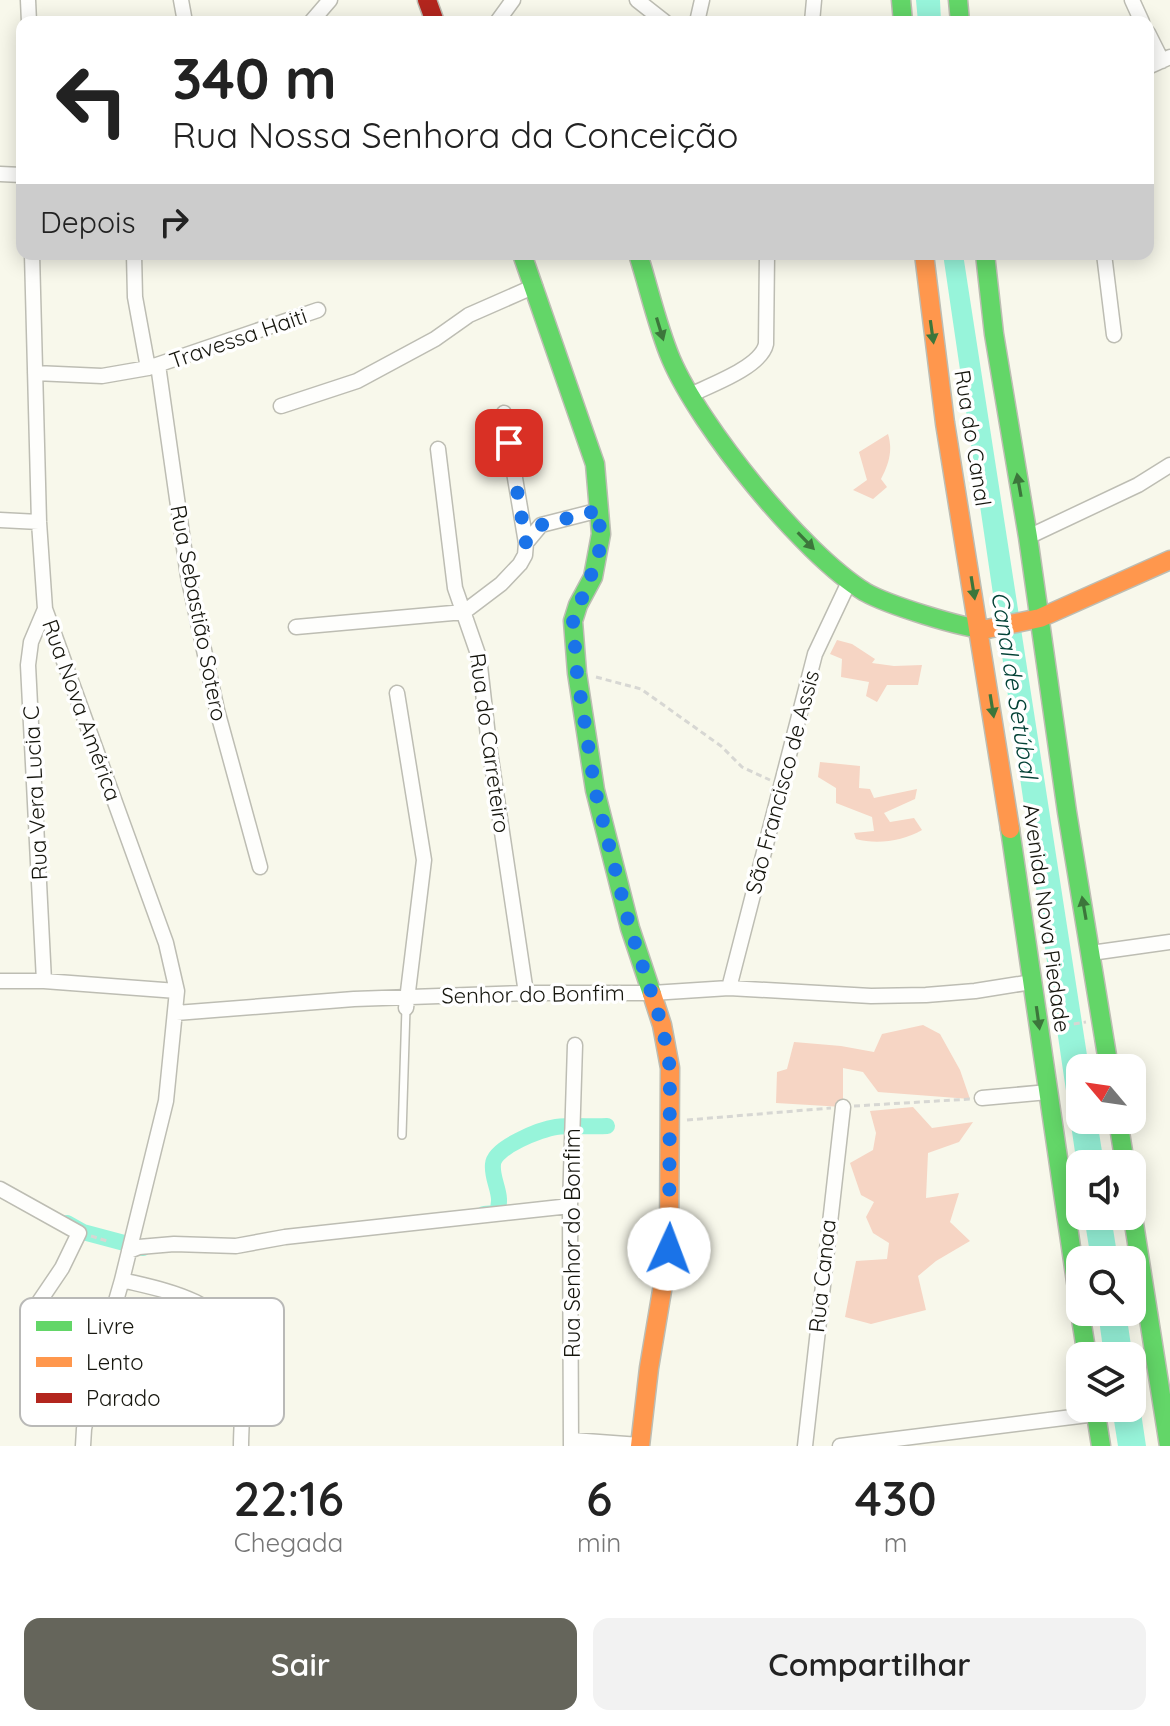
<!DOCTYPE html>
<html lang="pt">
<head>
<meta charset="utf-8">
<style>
  :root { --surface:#fff; --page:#f2f2f2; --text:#222; --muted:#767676; --accent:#65655b }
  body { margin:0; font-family:Quicksand,sans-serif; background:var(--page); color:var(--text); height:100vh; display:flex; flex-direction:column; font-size:30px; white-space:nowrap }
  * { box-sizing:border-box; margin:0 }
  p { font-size:26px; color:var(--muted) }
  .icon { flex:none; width:44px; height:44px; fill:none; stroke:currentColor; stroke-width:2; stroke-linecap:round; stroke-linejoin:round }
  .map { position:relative; height:1446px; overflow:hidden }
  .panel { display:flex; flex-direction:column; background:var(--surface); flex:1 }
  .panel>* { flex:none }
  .hud { position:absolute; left:16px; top:16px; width:1138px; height:244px; border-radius:16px; box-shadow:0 4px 20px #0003; background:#fff; color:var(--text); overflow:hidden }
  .needle { width:52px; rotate:299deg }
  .tools { position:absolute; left:1066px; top:1054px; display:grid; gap:16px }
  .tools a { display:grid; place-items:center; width:80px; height:80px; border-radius:16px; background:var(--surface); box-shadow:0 4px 20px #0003; font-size:40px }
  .pin { position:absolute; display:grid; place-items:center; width:68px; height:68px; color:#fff; margin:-34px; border-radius:16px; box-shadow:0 4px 12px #0006 }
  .me { position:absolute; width:88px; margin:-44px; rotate:2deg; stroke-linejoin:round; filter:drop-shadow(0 0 6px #0008) }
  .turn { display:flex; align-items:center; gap:28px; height:168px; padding:0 24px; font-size:36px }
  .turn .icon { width:104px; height:104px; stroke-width:2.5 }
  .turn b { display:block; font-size:56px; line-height:68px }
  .then { display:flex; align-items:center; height:76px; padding:0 24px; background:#0003; gap:16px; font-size:30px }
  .eta { display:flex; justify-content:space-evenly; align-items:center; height:136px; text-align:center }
  .eta b { font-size:48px; font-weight:600; line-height:56px }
  .button { display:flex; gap:16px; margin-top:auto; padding:16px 24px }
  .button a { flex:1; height:92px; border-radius:16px; background:var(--accent); color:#fff; font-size:32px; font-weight:600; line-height:92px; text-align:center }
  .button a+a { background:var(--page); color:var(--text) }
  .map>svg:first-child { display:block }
  .forest { fill:#f6d5c4 }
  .water { fill:#97f4da }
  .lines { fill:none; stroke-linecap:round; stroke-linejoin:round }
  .canal { stroke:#97f4da; stroke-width:16 }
  .lane-casing { stroke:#bdbdb3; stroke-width:10 }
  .street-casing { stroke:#bdbdb3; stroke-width:17 }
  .fast-casing { stroke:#bdbdb3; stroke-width:21 }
  .slow-casing { stroke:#bdbdb3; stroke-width:21 }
  .jam-casing { stroke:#bdbdb3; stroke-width:21 }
  .path { stroke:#d7d7d3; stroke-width:3; stroke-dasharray:6 4; stroke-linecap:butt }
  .lane { stroke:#fefefc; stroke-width:7 }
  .street { stroke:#fefefc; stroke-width:14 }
  .fast { stroke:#63d668; stroke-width:18 }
  .slow { stroke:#ff974d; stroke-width:18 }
  .jam { stroke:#b3261e; stroke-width:18 }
  .oneway { fill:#3c763b }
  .route { stroke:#1a73e8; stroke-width:14; stroke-dasharray:0 25.2 }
  .labels { text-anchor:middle; stroke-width:7; stroke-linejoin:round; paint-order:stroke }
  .street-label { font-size:22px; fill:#16160e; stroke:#fff }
  .water-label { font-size:24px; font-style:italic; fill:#034236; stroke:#fff }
  .key { fill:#fff; stroke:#b9b9b7; stroke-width:2 }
  .key-label { font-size:22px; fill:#16160e }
</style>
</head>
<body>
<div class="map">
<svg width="1170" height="1446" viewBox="0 0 1170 1446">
  <rect width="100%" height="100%" fill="#f8f8eb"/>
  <path class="forest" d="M888,434C893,450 889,464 881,479L887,487L873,499L853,490L867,480L859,452Z
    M837,640L852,644L875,659L872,663L894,666L922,665L918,685H887L877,702L866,696L869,682L841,677L842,659L830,654Z
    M820,762L860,766L859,788L870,789L874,798L917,789L915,799L884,813L890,822L914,818L922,830C903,841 877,845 856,839L854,833L874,831L872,817L836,803V788L818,777Z
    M923,1025L940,1034L960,1070L970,1099L878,1092L863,1072L843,1068V1107L776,1103L777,1072L787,1069L794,1042L841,1046L874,1052L882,1034Z
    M913,1107L932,1128L973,1122L959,1142L928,1153L926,1198L959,1193L950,1222L970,1241L936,1261L918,1276L926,1310L871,1324L845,1317L856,1261L887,1259L889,1243L873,1233L866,1217L874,1202L861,1195L850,1163L873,1150L876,1133L870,1111Z"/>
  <path class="water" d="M916,0H940L941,22H918Z
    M943,254H963L1089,1068H1080V1120H1097L1104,1164H1080V1186Z
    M1084,1216H1111L1118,1260H1091Z
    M1098,1312H1126L1146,1446H1118L1112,1408H1132V1356H1104Z"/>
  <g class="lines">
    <path class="canal" d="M484,1214L496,1213C505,1196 491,1181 493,1164C494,1147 542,1129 556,1127C573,1125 591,1127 607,1126
      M67,1223L83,1232L143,1248"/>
    <g class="lane-casing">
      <path id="lane" d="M402,1135L406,1008"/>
    </g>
    <g class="street-casing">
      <path id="street" d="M28,0L29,22
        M181,0L185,22
        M637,0L665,22
        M1132,0L1142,22
        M311,22L330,0
        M497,22L513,0
        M697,22L702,0
        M812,22L814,0
        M1148,33L1162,61
        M1148,67L1170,57
        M0,174L22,175
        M32,254L39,522L45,609L166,943L177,991L166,1101L122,1280L100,1356L84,1429L83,1446
        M134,254L135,297L148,368
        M1104,254L1114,335
        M158,365L188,576L217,710L260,867
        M35,373L102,376L148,368L318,310
        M690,395C711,385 761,367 766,344L767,254
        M281,406L357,381L435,339L469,315L535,286
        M504,413L526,543
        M438,449L455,588L479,657L489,745L526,993
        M0,520L39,522
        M1028,537L1138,485L1170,465
        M296,627L464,612L501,584L520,564L525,555L526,543L541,525L600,510
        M397,693L424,860L406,1008
        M1091,953L1170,942
        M0,981H44L177,991
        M44,981L28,665L31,642L45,609
        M729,988L815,654L849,582
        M176,1013L354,999L526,993H652L729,988L871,996L926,995L975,991L1032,982
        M982,1098L1048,1092
        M0,1189L79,1233L62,1268L37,1305L34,1317
        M129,1251L139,1247L174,1244L236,1246L285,1237L570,1206
        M122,1280C163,1290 221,1299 238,1346C247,1372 241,1417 241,1446
        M572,1440L640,1445
        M571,1446L570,1206L575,1045
        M805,1446L843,1107
        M840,1446L1096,1414"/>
    </g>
    <g class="fast-casing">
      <path id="fast" d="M901,0L903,22
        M958,0L960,22
        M522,254L595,464L601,534L593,577L578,605L573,621L577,673L595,790L630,928L652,994
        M638,254C649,288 657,326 671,359C700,427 802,553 865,592C886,604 963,629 987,629
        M985,254L994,334L1028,537L1067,812L1109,1068
        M1010,829L1080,1309
        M1118,1120L1125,1164
        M1132,1211L1169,1446
        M1080,1312L1087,1356
        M1095,1408L1101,1446"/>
    </g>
    <g class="slow-casing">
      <path id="slow" d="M924,254L945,423L1010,829
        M987,629L1040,618L1170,560
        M640,1446L649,1368L669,1249L670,1068L662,1025L652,994"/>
    </g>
    <g class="jam-casing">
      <path id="jam" d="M427,0L435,22"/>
    </g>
    <path class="path" d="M596,677L641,689L721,746L742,767L770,780
      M1054,1027L1086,1022
      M854,1106L971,1099
      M687,1120L831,1108
      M91,1236L107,1241"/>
    <use href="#lane" class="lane"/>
    <use href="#street" class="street"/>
    <use href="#fast" class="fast"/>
    <use href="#slow" class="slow"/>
    <use href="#jam" class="jam"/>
  </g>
  <defs><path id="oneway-solid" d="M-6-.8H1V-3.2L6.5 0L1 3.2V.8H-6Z" transform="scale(2)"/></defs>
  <g class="oneway">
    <use href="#oneway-solid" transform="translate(660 329) rotate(73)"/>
    <use href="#oneway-solid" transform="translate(932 332) rotate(82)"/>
    <use href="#oneway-solid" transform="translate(1019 485) rotate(-100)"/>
    <use href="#oneway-solid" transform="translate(806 541) rotate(46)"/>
    <use href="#oneway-solid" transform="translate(973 588) rotate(81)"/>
    <use href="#oneway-solid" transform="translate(992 706) rotate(81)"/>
    <use href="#oneway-solid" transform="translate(1084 908) rotate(-100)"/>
    <use href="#oneway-solid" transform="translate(1038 1018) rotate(82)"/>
  </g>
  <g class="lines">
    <path class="route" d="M509,443L526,543L541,525L600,510L599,555L573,621L577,673L595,790L630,928L662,1025L670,1068L669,1249"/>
  </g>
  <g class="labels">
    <g class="street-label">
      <text transform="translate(238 338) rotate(-19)" y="8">Travessa Haiti</text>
      <text transform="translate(973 438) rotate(81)" y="8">Rua do Canal</text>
      <text transform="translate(199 613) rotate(79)" y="8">Rua Sebastião Sotero</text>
      <text transform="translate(82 710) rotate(70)" y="8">Rua Nova América</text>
      <text transform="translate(490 743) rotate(82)" y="8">Rua do Carreteiro</text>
      <text transform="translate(782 782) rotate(-75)" y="8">São Francisco de Assis</text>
      <text transform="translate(35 793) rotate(-93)" y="8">Rua Vera Lucia C</text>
      <text transform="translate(1047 918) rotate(82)" y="8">Avenida Nova Piedade</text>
      <text transform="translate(533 994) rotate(-1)" y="8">Senhor do Bonfim</text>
      <text transform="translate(572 1243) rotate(-90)" y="8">Rua Senhor do Bonfim</text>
      <text transform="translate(822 1276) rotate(-84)" y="8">Rua Canaa</text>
    </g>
    <g class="water-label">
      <text transform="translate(1014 685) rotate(81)" y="8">Canal de Setúbal</text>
    </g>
  </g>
  <rect x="20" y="1298" width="264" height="128" rx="12" class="key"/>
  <rect x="36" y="1321" width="36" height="10" fill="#63d668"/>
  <rect x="36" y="1357" width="36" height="10" fill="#ff974d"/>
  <rect x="36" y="1393" width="36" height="10" fill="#b3261e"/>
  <g class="key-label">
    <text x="86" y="1334">Livre</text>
    <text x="86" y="1370">Lento</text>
    <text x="86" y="1406">Parado</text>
  </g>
</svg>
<div class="tools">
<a><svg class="needle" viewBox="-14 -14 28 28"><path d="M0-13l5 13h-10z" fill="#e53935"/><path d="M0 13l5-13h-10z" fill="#767676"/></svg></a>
<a><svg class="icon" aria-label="sound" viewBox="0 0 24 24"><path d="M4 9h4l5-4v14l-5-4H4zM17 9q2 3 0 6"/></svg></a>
<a><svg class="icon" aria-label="search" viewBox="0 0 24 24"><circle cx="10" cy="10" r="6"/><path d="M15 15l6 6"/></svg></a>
<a><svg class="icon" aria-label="layers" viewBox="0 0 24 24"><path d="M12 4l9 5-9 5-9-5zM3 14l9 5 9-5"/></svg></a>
</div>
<div class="pin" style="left:509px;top:443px;background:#d93025"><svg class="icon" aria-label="arrive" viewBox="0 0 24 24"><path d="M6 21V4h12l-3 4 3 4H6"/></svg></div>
<svg class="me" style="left:669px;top:1249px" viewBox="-20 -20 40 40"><circle r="19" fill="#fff"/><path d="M0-13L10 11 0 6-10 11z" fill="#1a73e8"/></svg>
<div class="hud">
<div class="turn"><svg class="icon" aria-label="left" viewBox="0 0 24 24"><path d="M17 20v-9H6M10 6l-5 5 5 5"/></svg><div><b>340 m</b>Rua Nossa Senhora da Conceição</div></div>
<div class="then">Depois<svg class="icon" aria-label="right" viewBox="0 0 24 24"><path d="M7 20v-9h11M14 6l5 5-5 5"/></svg></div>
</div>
</div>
<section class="panel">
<div class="eta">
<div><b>22:16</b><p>Chegada</p></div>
<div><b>6</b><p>min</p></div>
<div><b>430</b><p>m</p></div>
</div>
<div class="button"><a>Sair</a><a>Compartilhar</a></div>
</section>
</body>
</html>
